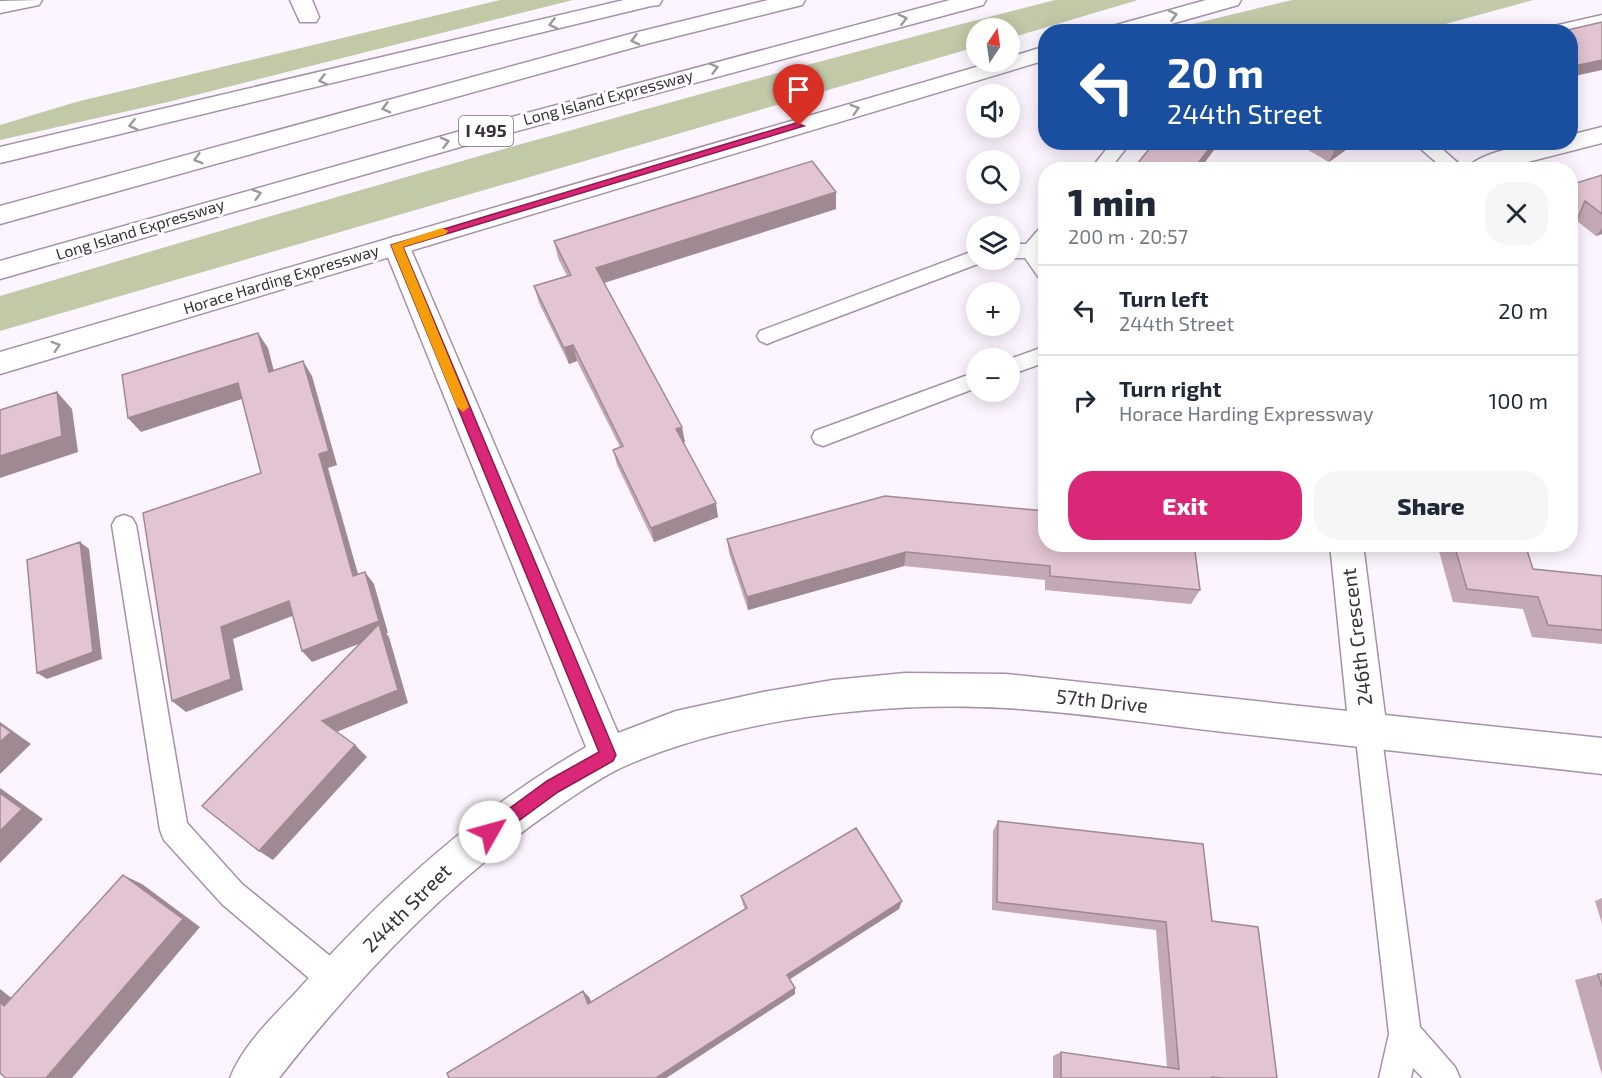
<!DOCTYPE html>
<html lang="en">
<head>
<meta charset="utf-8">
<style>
  :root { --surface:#fff; --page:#f6f6f7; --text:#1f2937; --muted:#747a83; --line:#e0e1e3; --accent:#db2777 }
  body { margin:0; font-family:"Exo 2",sans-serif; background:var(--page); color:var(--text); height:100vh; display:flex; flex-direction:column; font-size:22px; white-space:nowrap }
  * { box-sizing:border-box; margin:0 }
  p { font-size:20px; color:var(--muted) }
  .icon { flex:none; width:33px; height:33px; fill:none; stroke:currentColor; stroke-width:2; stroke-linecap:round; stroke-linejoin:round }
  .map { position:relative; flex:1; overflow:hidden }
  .drawer { position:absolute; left:1038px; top:162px; width:540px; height:390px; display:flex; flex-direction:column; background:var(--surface); border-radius:24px; box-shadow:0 3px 15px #0003 }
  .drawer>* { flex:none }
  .banner { position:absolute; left:1038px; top:24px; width:540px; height:126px; border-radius:24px; box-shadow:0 3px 15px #0003; background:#1a4fa0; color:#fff; overflow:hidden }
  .needle { width:39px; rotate:13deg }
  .fabs { position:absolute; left:966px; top:18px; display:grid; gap:12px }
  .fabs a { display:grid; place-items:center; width:54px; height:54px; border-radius:50%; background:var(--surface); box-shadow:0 3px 15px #0003; font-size:30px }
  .pin { position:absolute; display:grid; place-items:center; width:51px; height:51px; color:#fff; margin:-62px -26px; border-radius:50% 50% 50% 0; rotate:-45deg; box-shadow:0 0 6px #0007 }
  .pin .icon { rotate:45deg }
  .me { position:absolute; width:66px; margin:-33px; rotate:52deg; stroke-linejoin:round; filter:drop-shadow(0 0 4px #0008) }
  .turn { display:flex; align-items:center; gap:21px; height:126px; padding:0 30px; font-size:27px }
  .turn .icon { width:78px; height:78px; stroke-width:2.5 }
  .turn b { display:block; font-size:42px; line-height:51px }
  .round { display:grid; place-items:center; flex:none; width:63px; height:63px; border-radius:24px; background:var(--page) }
  .headline { display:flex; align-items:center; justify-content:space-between; height:102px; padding:0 30px }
  h1 { font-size:36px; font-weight:800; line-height:45px }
  .primary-button { display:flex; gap:12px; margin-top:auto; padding:12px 30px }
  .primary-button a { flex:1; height:69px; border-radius:24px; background:var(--accent); color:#fff; font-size:24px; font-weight:800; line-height:69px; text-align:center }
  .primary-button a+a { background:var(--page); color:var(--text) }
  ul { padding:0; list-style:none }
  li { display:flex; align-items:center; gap:18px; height:90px; padding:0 30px; border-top:2px solid var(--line) }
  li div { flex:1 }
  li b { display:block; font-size:22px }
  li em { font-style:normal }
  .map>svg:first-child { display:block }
  .green { fill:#c2c9a7 }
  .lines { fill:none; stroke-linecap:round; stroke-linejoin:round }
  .service-casing { stroke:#a592aa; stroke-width:3 }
  .minor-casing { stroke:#a592aa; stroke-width:3 }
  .secondary-casing { stroke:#a592aa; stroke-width:3 }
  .motorway-casing { stroke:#a592aa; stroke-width:3 }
  .service { fill:#fff; fill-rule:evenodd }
  .minor { fill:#fff; fill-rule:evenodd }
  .secondary { fill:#fff; fill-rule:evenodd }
  .motorway { fill:#fff; fill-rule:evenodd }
  .wall { fill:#c3a9b5 }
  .shaded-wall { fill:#9f8993 }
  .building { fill:#e3c4d2; stroke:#9f8993; stroke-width:1.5 }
  .oneway { stroke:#9c989c }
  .route { fill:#db2777; stroke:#8e194d; stroke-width:1.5 }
  .slow { fill:#f59e0b }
  .labels { text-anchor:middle; stroke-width:6; stroke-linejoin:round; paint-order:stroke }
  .far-street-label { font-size:16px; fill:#38303a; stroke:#fff }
  .shield { fill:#fff; stroke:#746e75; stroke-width:1.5 }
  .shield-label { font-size:18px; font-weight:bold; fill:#38303a }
  .street-label { font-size:20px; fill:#38303a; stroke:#fff }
</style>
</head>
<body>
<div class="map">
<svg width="1602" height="1078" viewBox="0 0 1602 1078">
  <rect width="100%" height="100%" fill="#fcf4fe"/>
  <path class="green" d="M500,0H573L168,102L0,140V125L76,102Z
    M1055,0H1138L1010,38V28H976V47L0,331V296C350,192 701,90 1055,0Z
    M1292,0H1533L1420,31H1164Z"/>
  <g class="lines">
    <g class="service-casing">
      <path id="service" d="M1602,15V25L1570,32H1539L1541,29Z
        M1112,142H1131L1109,170H1090Z
        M1413,142H1434L1466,170H1445Z
        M1046,228V247L1042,252L1046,257V280L1039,278L1025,258H1010V244H1026L1039,229Z
        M976,250V260H984L983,262L774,341L767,344L760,341L757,336L760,331Z
        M1046,346V362L1010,375V359Z
        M976,372V388L823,446L815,443L812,437L815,431Z
        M124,515L132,518L136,525L187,823L242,884L346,969L350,980L346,991L335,995L324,991L222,904L164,840L160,830L112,525L116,518Z
        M1368,717L1378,721L1381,730L1420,1027L1455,1067L1460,1078H1423L1413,1068L1411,1078H1379L1389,1034L1355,730L1358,721Z"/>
    </g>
    <g class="minor-casing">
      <path id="minor" d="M42,0L39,5L0,13V1Z
        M290,0H312L319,17L316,22H300Z
        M1602,127V143L1497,170H1466C1480,148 1546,142 1570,142V135Z
        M396,236L405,239L409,245L618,733L676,711L763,692L833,680L905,673L1006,674L1347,711L1330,544H1363L1385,715L1602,738V774C1476,760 1350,746 1224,732C1151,724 1078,712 1005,708C887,701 733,718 625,766C601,777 578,793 556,808C450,880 358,977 279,1078H230C244,1043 274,1016 299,989C384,894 475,811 586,747L383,245L387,239Z"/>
    </g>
    <g class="secondary-casing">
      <path id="secondary" d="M624,0H662L659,5L651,6L0,163V147Z
        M1206,0H1241L1238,5L1143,32H1106L1109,27Z
        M1046,46V60L0,374V352L993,62H1010V57Z"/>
    </g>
    <g class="motorway-casing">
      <path id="motorway" d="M768,0H805L802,5L646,44L0,224V206L630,34Z
        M950,0H986L983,5L495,137L0,279V261L478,126Z"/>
    </g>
    <use href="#service" class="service"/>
    <use href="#minor" class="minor"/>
    <use href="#secondary" class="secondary"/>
    <use href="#motorway" class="motorway"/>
  </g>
  <path class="wall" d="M1294,142H1357L1329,162Z
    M1602,175V234L1596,236L1577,221L1570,185Z
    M836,209L604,283L685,442L683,443L718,517L654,542L617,465L613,450L620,447L577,361L569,364L539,303L534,286L567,276L558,258L554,241Z
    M727,539L1046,544H1219L1216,549L1195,547L1200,590L1191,604L1045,590V580L904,566L748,610L729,553Z
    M1437,544H1525L1533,569L1602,576V644L1532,637L1523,609L1453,602Z
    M998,821L1212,921L1277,1078H1053V1056L1061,1052L1167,1067L1156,930L992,910L993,831Z
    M741,896L899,909L790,979L795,994L666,1078H449L589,997L591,1002L745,909L743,905Z
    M1602,898V924L1595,901Z
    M1598,974H1602V1075L1575,980Z"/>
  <path class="shaded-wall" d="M1602,60V70L1570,77V67Z
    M1214,142H1219L1217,146L1199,170H1193Z
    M1346,142H1357L1329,162L1335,150Z
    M836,192V209L600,284L596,268Z
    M1602,228V234L1596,236Z
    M258,333L268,348L278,387L269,372Z
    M573,345L577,361L569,364L564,348Z
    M303,361L312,376L337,465L328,468L362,588L353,576L319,454Z
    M238,383L248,397L141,432L128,418Z
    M57,392L72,409L78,452L0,478V456Z
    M682,427L685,442L678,445L676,429Z
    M716,503L718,517L654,542L651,528Z
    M80,542L89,549L102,659L47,679L37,673Z
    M906,552L904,566L748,610L747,597Z
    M365,572L374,584L388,633H386L389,637L408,703L334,733L322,721L382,635L312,662L302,651Z
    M289,601L300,613L233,639L243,690L186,712L172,701L221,627Z
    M0,722L31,744L0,774Z
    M355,745L367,757L273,860L259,851Z
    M0,788L43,819L0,863Z
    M123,875L142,884L200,927L72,1078H46Z
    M902,901L899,909L787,981V975Z
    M795,988V994L666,1078H656Z
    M0,989L28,1011L4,1006L0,1002Z
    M583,991L589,997L595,1009L588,1004Z"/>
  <path class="building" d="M1602,22V60L1570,67V32H1559Z
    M1155,142H1214L1193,170H1132Z
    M1320,142H1346L1335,150Z
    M812,161L836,192L596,268L682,427L676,429L716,503L651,528L613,450L623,446L573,345L564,348L534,286L571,275L554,241Z
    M1602,175V214L1585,201L1570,237V185Z
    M258,333L269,372L303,361L329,451L319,454L353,576L365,572L379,621L302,651L289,601L221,627L231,679L172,701L143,513L261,473L238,383L128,418L122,375Z
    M57,392L62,436L0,456V410Z
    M885,496L1046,511V544H1194L1200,590L1050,576V566L906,552L747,597L727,539Z
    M80,542L93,652L37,673L27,560Z
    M1454,544H1525L1533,569L1602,576V630L1548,625L1538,597L1467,589Z
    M379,624L398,690L322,721L355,745L259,851L202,806Z
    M0,724L11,732L0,742Z
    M0,793L22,809L0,831Z
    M998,821L1203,844L1212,921L1258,927L1277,1078H1223L1212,1077V1078H1061V1052L1179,1069L1166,922L997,902Z
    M856,828L902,901L787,975L795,988L656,1078H449L447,1073L583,991L588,1004L747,908L741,896Z
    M123,875L183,919L46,1078H6L0,1073V1002L4,1006Z
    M1598,974H1602V987Z"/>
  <defs><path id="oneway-chevron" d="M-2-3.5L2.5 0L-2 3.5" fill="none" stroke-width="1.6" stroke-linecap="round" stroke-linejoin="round" transform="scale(1.5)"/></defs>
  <g class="oneway">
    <use href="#oneway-chevron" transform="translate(1173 15) rotate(-15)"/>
    <use href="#oneway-chevron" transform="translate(903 19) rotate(-15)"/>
    <use href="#oneway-chevron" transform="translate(553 24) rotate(166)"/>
    <use href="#oneway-chevron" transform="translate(635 40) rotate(165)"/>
    <use href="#oneway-chevron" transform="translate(714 68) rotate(-15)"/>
    <use href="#oneway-chevron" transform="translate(323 80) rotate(166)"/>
    <use href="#oneway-chevron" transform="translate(386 108) rotate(165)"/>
    <use href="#oneway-chevron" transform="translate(855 109) rotate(-17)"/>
    <use href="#oneway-chevron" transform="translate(133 125) rotate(167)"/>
    <use href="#oneway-chevron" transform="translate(445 142) rotate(-15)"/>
    <use href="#oneway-chevron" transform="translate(198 159) rotate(164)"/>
    <use href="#oneway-chevron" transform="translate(257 194) rotate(-16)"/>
    <use href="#oneway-chevron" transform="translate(56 346) rotate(-17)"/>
  </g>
  <path class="route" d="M796,123L804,126L403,247L616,755L613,761L558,792L495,838L490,840L484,838L482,832L484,827L547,781L599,752L391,245Z"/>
  <path class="slow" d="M442,228L448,231L446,234L403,247L469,407L463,412L457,407L391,245Z"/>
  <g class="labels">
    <g class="far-street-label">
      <text transform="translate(608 97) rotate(-15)" y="6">Long Island Expressway</text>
      <text transform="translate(140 229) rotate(-17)" y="6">Long Island Expressway</text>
      <text transform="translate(281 279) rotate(-17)" y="6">Horace Harding Expressway</text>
    </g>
    <rect class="shield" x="459" y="116" width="54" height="30" rx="4.5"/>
    <g class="shield-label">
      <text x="486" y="137">I 495</text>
    </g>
    <g class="street-label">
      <text transform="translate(1357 637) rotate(-97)" y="7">246th Crescent</text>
      <text transform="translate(1102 701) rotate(6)" y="7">57th Drive</text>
      <text transform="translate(407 908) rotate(-45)" y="7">244th Street</text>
    </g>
  </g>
</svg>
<div class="fabs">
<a><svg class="needle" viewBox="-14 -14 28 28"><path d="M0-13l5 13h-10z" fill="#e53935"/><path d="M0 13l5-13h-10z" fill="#747a83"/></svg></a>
<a><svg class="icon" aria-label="sound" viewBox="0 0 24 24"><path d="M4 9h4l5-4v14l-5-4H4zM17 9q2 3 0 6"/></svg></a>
<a><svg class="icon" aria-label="search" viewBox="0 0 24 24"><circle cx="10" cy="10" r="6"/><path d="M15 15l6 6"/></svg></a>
<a><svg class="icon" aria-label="layers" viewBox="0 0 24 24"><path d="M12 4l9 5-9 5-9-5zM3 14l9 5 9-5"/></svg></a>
<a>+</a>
<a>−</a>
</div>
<div class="pin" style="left:799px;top:126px;background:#d93025"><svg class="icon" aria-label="arrive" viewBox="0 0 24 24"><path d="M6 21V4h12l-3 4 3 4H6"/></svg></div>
<svg class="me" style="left:490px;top:832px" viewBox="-20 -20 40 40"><circle r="19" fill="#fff"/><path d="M0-13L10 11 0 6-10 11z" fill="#db2777"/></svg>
<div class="banner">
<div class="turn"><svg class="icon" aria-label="left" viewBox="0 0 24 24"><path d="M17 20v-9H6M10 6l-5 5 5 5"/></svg><div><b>20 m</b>244th Street</div></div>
</div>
<section class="drawer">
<div class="headline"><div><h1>1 min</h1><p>200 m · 20:57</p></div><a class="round"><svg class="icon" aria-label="close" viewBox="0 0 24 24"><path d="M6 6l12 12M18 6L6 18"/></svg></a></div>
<ul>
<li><svg class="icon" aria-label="left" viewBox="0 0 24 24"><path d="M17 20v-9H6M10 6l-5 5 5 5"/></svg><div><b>Turn left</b><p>244th Street</p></div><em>20 m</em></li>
<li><svg class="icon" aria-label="right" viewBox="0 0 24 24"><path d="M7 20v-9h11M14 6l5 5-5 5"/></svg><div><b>Turn right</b><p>Horace Harding Expressway</p></div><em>100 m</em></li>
</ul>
<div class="primary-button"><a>Exit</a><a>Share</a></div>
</section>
</div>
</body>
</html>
